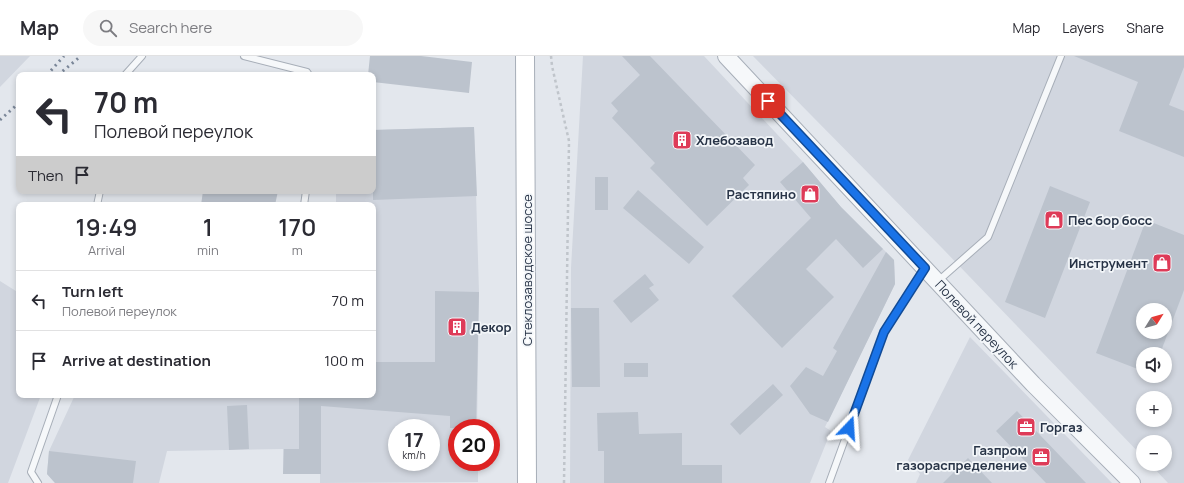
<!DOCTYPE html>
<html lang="en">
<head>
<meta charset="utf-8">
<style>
  :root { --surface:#fff; --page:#f7f7f7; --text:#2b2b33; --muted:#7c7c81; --line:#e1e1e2 }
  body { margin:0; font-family:Manrope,sans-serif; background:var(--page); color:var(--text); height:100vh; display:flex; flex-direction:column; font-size:15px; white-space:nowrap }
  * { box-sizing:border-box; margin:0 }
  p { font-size:13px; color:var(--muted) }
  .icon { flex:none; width:22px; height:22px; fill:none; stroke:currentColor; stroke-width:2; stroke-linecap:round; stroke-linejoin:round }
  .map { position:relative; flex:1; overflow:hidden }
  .sheet { position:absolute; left:16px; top:146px; width:360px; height:196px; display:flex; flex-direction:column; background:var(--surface); border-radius:8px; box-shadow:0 2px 6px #0003 }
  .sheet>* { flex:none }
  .guide { position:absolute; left:16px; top:16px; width:360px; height:122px; border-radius:8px; box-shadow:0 2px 6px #0003; background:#fff; color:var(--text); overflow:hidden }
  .needle { width:26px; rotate:53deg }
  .tools { position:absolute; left:1136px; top:247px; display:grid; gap:8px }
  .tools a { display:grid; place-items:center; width:36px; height:36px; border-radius:50%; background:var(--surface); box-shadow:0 2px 6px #0003; font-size:20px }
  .speed { position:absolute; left:388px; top:363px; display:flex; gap:8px; font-size:20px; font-weight:700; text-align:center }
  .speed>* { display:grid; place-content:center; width:52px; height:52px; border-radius:50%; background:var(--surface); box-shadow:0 2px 6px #0003; line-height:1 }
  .speed small { font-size:10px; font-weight:400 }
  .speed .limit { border:6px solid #d22; background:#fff; color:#111 }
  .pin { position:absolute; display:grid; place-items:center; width:34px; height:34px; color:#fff; margin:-17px; border-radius:8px; box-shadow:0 2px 6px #0006 }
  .me { position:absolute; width:44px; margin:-22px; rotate:20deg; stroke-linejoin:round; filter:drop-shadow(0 0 3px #0008) }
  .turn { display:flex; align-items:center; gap:14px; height:84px; padding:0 12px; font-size:18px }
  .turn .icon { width:52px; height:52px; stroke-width:2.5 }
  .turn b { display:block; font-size:28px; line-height:34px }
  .then { display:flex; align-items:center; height:38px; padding:0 12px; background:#0003; gap:8px; font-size:15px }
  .eta { display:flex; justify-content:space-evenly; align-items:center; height:68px; text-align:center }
  .eta b { font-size:24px; font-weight:600; line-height:28px }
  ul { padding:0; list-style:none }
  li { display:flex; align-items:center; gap:12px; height:60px; padding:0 12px; border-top:1px solid var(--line) }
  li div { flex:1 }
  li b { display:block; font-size:15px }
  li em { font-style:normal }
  header { display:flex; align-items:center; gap:24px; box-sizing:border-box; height:56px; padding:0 20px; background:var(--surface); border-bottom:1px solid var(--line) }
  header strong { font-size:19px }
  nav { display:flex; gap:22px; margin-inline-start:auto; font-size:14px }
  .search { width:280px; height:36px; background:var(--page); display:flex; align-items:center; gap:10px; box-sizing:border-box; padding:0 14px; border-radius:22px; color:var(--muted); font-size:15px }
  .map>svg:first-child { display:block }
  .built { fill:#d1d6df; fill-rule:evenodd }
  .building { fill:#bcc3cd; fill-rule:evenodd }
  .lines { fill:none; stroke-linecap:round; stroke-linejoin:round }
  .service-casing { stroke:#a7aeb8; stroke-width:8 }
  .tertiary-casing { stroke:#a7aeb8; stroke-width:18 }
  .secondary-casing { stroke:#a7aeb8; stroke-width:20 }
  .path { stroke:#c0c5cb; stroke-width:2.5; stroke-dasharray:3 3; stroke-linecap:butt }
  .service { stroke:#f6f8fa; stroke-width:6 }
  .tertiary { stroke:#f6f8fa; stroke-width:16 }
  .secondary { stroke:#fff; stroke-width:18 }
  .rail { stroke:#7a8698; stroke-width:3; stroke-dasharray:2 4; stroke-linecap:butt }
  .route-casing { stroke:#114b97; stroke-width:10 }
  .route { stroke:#1a73e8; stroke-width:7 }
  .labels { text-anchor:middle; stroke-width:3.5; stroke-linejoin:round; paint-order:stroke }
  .poi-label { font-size:13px; font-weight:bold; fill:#283447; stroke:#f3f6f9; text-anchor:start }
  .street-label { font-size:13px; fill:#283447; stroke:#f3f6f9 }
</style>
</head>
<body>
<header>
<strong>Map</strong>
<div class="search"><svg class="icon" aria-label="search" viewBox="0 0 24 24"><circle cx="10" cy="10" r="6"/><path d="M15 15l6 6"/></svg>Search here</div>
<nav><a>Map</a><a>Layers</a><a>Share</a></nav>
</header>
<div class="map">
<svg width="1184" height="427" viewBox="0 0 1184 427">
  <rect width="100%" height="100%" fill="#e3e7ed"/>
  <path class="built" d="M0,0H30L0,31Z
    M583,0H704L803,106L841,151L894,204L895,228L825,371L831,375L810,427H570L571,212Z
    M753,0H1184V427H1168L1150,408H1165V386H1143V401L943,193ZM1143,254H1165V276H1143ZM1143,298H1165V320H1143ZM1143,342H1165V364H1143Z
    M474,71L479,236L477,372H457V406H478V426L320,427V418H283V393L167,395L159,427H55L47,418L49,395L75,339H373V149H336V135H373V74ZM397,372H431V406H397Z
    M0,225L19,237V339H41L8,427H0Z
    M970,281L1112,427H916L920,418L908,404Z"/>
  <path class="building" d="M370,0H421L472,6L469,37L373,26V19H368Z
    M622,0H650L755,109L743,122L749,129L707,170L650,112L655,107L612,62L618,55L611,47L640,19Z
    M1074,0H1184V11L1169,49L1184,55V101L1119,75L1138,26Z
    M474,71L477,140L373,144V74Z
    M803,106L841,151L883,193L863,212L836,183L806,213L834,241L782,292L732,240L811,162L780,126Z
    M595,121H608V154H595Z
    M1050,130L1090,146L1045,262L1005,246Z
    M638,134L704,191L689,208L623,152Z
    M203,135H278L275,149H201Z
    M1146,164L1184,179V234L1160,298H1143V315L1096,297ZM1143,254H1165V276H1143Z
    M886,196L894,204L895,228L828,366L810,358L790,330L806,311L823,320L837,295L833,292Z
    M645,218L654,229L649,232L659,244L631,267L613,245Z
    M435,235L479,236L476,372H450V360L321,350V418H283L284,393H299V339H373V306H435Z
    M571,252H599L600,331H572Z
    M624,307H648V321H624Z
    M773,328L783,339L740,379L730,368Z
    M247,349L249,393L229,394L227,350Z
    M1017,355L1086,427H1046L996,375Z
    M638,356L639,378L682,377V409H722V427H604V395H598L597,357Z
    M49,395L136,405L133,427H55L47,418Z
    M968,402L992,427H943Z"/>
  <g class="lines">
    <g class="service-casing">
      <path id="service" d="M244,0L307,16L309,19
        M125,19L142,0
        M97,149L100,135
        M304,149L306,135
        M937,226L988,181L1061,0
        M38,427L31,416L58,339
        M829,427L884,276L925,212"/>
    </g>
    <g class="tertiary-casing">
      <path id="tertiary" d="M726,0L1033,328L1132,427"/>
    </g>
    <g class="secondary-casing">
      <path id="secondary" d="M525,0L527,427"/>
    </g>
    <path class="path" d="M551,0L552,10L569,85L564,427"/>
    <use href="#service" class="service"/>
    <use href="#tertiary" class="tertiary"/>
    <use href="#secondary" class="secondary"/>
    <path class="rail" d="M47,19L64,0
      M58,19L81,0
      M0,64L19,47"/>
  </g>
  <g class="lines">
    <g class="route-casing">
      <path id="route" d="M768,45L925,212L884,276L849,372"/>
    </g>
    <use href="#route" class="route"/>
  </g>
  <defs>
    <g id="building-square" transform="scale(1)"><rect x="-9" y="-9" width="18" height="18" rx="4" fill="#de3b58" stroke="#f3f6f9"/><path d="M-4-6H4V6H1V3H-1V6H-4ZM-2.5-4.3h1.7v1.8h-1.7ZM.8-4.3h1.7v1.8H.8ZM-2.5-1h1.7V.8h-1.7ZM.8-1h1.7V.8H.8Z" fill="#fff"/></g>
    <g id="shop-square" transform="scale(1)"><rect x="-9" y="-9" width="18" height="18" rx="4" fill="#de3b58" stroke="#f3f6f9"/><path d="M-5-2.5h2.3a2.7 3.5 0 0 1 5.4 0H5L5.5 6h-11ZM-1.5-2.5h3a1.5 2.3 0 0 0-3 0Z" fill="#fff"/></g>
    <g id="office-square" transform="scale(1)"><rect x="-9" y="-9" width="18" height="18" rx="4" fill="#de3b58" stroke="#f3f6f9"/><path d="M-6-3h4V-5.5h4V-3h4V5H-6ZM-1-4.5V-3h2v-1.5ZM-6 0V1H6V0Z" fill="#fff"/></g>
  </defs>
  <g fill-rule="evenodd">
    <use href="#building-square" x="682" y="84"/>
    <use href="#shop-square" x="810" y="138"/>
    <use href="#shop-square" x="1054" y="164"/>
    <use href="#shop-square" x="1162" y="207"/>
    <use href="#building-square" x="457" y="271"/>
    <use href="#office-square" x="1026" y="371"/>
    <use href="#office-square" x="1041" y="401"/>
  </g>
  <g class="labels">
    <g class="poi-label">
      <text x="696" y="89">Хлебозавод</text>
      <text x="796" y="143" text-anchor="end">Растяпино</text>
      <text x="1068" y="169">Пес бор босс</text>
      <text x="1148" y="212" text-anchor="end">Инструмент</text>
      <text x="471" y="276">Декор</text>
      <text x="1040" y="376">Горгаз</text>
      <text x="1027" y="399" text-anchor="end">Газпром<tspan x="1027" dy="15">газораспределение</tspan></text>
    </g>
    <g class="street-label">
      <text transform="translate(527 214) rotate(-90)" y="5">Стеклозаводское шоссе</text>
      <text transform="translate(977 268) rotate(47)" y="5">Полевой переулок</text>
    </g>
  </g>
</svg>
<div class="tools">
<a><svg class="needle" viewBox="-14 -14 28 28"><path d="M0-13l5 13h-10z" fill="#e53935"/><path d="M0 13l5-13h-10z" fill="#7c7c81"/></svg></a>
<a><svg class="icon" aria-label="sound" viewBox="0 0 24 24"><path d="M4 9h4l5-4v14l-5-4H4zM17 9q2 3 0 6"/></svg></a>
<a>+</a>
<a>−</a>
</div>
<div class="speed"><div>17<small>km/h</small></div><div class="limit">20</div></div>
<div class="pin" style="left:768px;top:45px;background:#d93025"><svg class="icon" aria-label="arrive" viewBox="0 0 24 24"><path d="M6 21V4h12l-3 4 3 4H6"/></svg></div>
<svg class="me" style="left:849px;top:372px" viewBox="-20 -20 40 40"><path d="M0-17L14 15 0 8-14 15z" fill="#1a73e8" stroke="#fff" stroke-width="4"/></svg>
<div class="guide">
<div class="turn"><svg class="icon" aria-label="left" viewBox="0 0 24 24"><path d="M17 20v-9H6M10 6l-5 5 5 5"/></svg><div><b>70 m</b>Полевой переулок</div></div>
<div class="then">Then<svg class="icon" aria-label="arrive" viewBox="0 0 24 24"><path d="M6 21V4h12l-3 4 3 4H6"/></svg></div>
</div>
<section class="sheet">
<div class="eta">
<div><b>19:49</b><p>Arrival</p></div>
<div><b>1</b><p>min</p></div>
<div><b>170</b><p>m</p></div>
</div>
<ul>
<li><svg class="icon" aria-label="left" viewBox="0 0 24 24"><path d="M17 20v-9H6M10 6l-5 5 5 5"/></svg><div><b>Turn left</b><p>Полевой переулок</p></div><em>70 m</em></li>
<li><svg class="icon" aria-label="arrive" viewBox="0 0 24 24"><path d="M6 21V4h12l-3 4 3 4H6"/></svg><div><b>Arrive at destination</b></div><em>100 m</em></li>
</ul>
</section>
</div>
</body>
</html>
